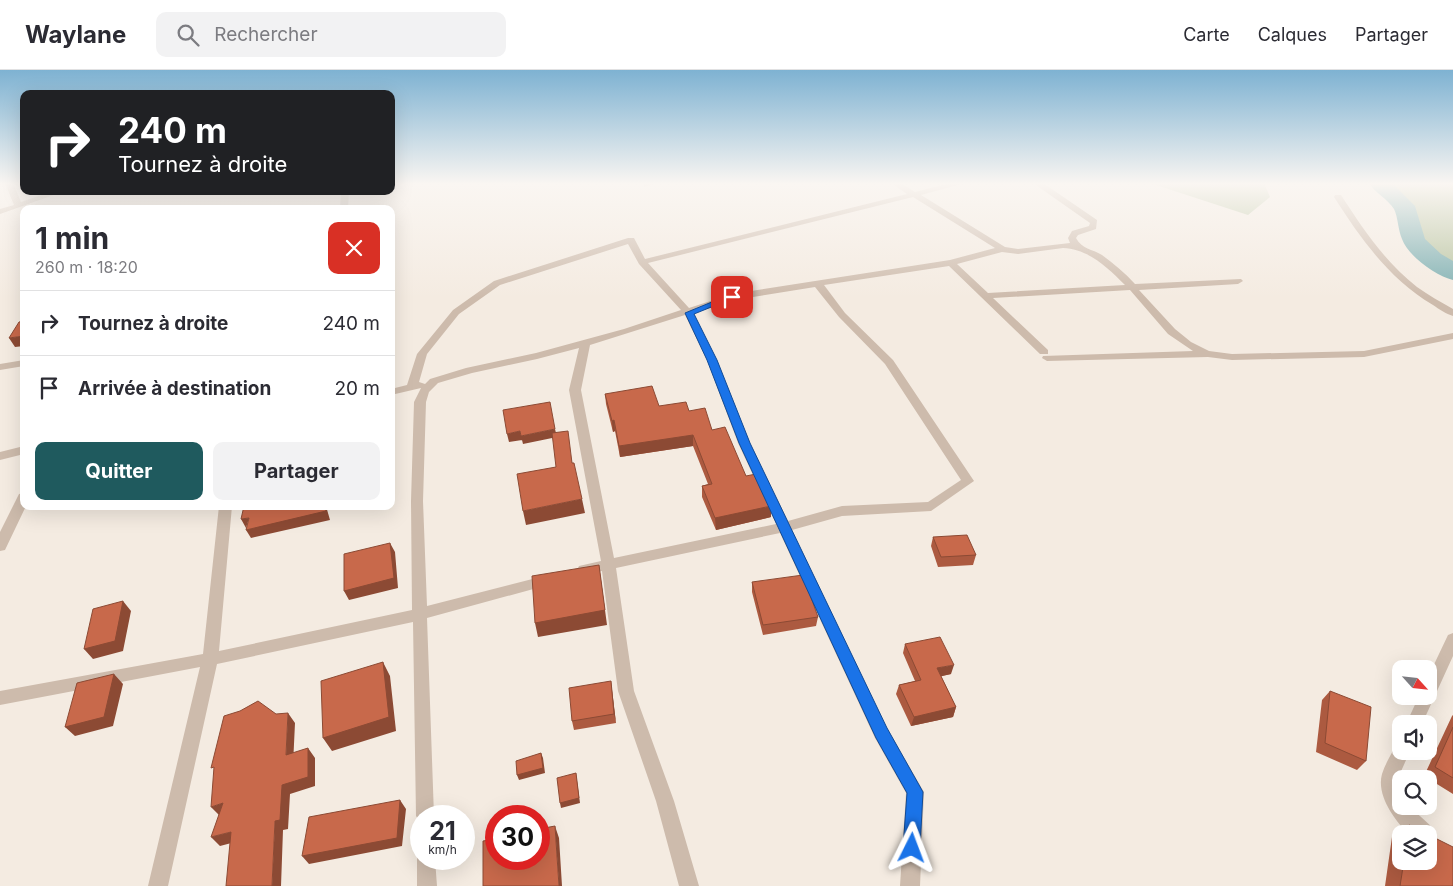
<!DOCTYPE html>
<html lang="fr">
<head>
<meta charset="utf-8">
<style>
  :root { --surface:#fff; --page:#f2f2f3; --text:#2b2b33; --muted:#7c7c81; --line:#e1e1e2; --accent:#1f5a5e }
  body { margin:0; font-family:Inter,sans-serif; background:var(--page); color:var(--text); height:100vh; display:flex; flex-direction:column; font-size:19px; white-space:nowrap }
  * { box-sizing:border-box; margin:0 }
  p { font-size:16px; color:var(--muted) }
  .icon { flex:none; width:28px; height:28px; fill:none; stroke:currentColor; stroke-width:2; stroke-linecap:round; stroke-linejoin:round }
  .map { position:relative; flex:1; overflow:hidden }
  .details { position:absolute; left:20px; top:135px; width:375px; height:305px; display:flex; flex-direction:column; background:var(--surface); border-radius:10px; box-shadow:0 5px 20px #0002 }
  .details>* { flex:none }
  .top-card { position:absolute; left:20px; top:20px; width:375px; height:105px; border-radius:10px; box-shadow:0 5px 20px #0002; background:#202124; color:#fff; overflow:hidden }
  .needle { width:32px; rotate:117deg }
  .buttons { position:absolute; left:1392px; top:590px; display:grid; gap:10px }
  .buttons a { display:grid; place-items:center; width:45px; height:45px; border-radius:10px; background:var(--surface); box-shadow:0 5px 20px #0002; font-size:25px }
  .speed { position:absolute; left:410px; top:735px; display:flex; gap:10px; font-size:25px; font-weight:700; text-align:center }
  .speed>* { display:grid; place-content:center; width:65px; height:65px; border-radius:50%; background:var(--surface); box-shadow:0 5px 20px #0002; line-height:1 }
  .speed small { font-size:12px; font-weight:400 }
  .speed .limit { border:8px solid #d22; background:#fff; color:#111 }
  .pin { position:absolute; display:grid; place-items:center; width:42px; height:42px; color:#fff; margin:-21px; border-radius:10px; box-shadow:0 2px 8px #0006 }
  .me { position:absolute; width:55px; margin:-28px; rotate:3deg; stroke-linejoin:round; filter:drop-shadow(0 0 4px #0008) }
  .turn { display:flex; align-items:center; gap:18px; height:105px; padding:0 15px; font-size:22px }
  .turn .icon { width:65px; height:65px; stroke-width:2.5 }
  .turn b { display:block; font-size:35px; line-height:42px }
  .round { display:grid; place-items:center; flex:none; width:52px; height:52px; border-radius:10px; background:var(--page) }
  .overview { display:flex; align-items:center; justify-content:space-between; height:85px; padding:0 15px }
  h1 { font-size:30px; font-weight:700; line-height:38px }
  .action { display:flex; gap:10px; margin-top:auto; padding:10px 15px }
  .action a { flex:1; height:58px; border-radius:10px; background:var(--accent); color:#fff; font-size:20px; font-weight:700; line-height:58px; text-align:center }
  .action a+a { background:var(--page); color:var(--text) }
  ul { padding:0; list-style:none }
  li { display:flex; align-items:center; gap:15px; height:65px; padding:0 15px; border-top:1px solid var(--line) }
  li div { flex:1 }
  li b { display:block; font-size:19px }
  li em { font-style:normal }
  header { display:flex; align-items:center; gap:30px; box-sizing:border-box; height:70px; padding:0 25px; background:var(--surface); border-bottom:1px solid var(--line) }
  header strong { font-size:24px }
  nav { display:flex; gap:28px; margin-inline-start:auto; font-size:18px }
  .search { width:350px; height:45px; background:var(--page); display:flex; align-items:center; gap:12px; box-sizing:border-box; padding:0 18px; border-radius:10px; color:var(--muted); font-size:19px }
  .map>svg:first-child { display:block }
  .green { fill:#b8c4a0 }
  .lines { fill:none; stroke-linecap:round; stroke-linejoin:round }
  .river { fill:#7fb0b2; fill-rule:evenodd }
  .street { fill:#cdbbac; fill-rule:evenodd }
  .wall { fill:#ac5a40 }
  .shaded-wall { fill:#8c4a34 }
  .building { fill:#c8694b; stroke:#8c4a34 }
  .route { fill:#1a73e8; stroke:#114b97 }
</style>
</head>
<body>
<header>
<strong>Waylane</strong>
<div class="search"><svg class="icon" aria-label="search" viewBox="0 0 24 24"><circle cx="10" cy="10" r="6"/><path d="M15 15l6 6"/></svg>Rechercher</div>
<nav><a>Carte</a><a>Calques</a><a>Partager</a></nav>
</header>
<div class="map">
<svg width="1453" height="816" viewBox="0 0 1453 816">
  <rect width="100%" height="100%" fill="#f4ebe1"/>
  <path class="green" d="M1150,113H1264L1270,127L1248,145Z
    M1379,113H1453V202L1432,189L1414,171L1404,136Z"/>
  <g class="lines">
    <path class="river" d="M1369,113H1392L1415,136L1425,169L1441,184L1453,191V210C1436,206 1408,186 1402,169C1398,160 1398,147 1394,139C1388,129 1375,123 1369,113Z"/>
    <path class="street" d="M5,113H13L21,132L53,121H65L0,144V139L14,135Z
      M644,113H657L644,117Z
      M891,113H901L915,122L950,113H965L921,125L1005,177L1018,179L1070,173L1068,168L1072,161L1089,156L1090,153L1033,113H1043L1097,150L1096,159L1078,165L1076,168C1082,179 1092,179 1102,185C1114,194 1125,203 1135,214L1241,209L1243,211L1238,214L1139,220L1175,259L1191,272L1209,281L1232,284L1364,281L1453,263V269L1364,287L1232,290L1208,287L1047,291L1042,288L1043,286L1193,281L1168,264L1130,220L993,228L1048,280V284H1040L949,196L824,215L845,243L893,290L974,411L931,441L842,446L792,460L887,658L924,722L920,816H900L906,723L875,668L780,463L616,498L634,621L674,731L699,816H679L656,731L618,621L602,501L584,505L579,504L577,500L579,496L601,491L569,320L579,278L537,289L472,303L438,313L429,322L426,332L423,431L427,536L548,505L553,506L555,510L553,514L548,515L427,548L434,746H421V753L416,746L413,552L217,594L168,816H148L200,597L0,635V621L203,584L219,436H232L219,581L412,540L411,431L414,332L421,318L391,325V319L407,315L417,284L453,240L494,211L628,168H634L645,189L907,124ZM913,127L995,178L950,190L732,224L689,238L648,193ZM628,174L639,194L681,240L624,259L536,283L466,298L430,309L425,314L419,312L427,284L459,244L500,215ZM1063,178C1089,179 1108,198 1125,215L988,223L957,194L1002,182L1018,184ZM815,217L839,247L885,294L961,410L928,432L842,436L788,451L750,373L717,290L694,243L734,230ZM685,245L707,290L738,373L776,454L614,488L581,320L590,275Z
      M341,121H349L348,139H340Z
      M1335,125H1341C1363,159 1385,192 1417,217C1428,225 1441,232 1453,239V246C1446,244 1439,239 1433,235C1389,209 1361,169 1334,127Z
      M24,290V296L0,300V294Z
      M24,376V384L0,390V382Z
      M24,423V436H26L5,480L0,481V462L19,424Z
      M1453,563V586L1422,654H1406L1419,626H1429V605L1448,565Z
      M1401,673V681H1410L1399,706L1401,736H1409L1432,757L1434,764L1432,771L1429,772V764H1409C1395,751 1376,725 1382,704C1385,694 1391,685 1396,675Z
      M419,782H421V789H435L437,816H417V789Z"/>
  </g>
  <path class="wall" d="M605,324L659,336L689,341L712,360L746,406L771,447L716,460L702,427V416L708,414L693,376L620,387L615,361L613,362L606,334Z
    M933,467L976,485L973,495L938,497L931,476Z
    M752,512L818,547L816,556L763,565L752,522Z
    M905,574L951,604L941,606L956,637L953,647L911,656L896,624L899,615L915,611L903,583Z
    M611,611L616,653L574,660L572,651Z
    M1330,621L1366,691L1357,700L1316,682L1322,630Z
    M1453,645V724L1424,706L1452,646Z
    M1409,755L1426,764H1401V791H1429L1453,816H1385L1392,767Z"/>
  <path class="shaded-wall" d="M24,266V276L15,277L9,268Z
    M614,350L615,361L613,362L612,351Z
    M555,359L557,367L523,374L521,366Z
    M520,361L522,370L509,372L507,364Z
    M693,365V376L620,387L619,376Z
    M582,429L585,443L526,455L523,441Z
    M324,436H326L330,450L251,468L246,460Z
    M771,436V447L716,460L715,448Z
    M249,448L246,458L241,449Z
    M390,473L395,482L398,518L349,530L344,521Z
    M599,495L607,555L538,567L535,553Z
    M123,531L131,541L123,581L93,589L84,579Z
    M383,592L390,606L396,661L332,681L323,668Z
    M954,595L951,604L934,608L937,598Z
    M114,604L123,614L113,656L75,666L65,657Z
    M611,611L612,621L616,653L614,644Z
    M956,637L953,647L911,656L914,647Z
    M288,643L295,653L293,695L286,685Z
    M308,678L315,688V716L290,724L288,759L283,760L281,816H272L275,751L282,715Z
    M541,683L543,688L545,703L519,710L517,705Z
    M576,703L580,733L561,738L560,733Z
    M400,730L406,739L402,776L309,794L302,786Z
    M223,733L220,746L211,737Z
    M555,756L559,768L562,816H559Z
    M231,762L239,771L220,776L211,767Z"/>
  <path class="building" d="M24,251V266L9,268L19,252Z
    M652,316L659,336L686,332L689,341L705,338L712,360L725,357L746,406L756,404L771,436L715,448L702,416L712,414L693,365L619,376L614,350L612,351L605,324Z
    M550,332L555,359L521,366L520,361L507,364L503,340Z
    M568,361L572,393H574L582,429L523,441L517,404L556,397L552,363Z
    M244,436H324L326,441L246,460L249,448L241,449Z
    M967,465L976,485L941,487L933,467Z
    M390,473L394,508L344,521V484Z
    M599,495L605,540L535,553L532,506Z
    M803,505L818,547L763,555L752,512Z
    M123,531L115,571L84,579L93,539Z
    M940,567L954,595L937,598L956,637L914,647L899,615L921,610L905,574Z
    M383,592L389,647L323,668L321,611Z
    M114,604L104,647L65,657L77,613Z
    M611,611L614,644L572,651L569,618Z
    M1330,621L1371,637L1366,691L1325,673Z
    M258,631L276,644L288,643L286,685L308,678V707L282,715L280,750L275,751L272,816H226L231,762L211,767L223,733L211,737L214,697L211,698L224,646L240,641Z
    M1453,657V708L1435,697Z
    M541,683L543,698L517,705L516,691Z
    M576,703L579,728L560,733L557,708Z
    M400,730L397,768L302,786L309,747Z
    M1409,755L1426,764H1407Z
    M555,756L559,816H483V771L496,769V789H539V759Z
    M1429,765L1453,777V816H1400L1404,791H1429Z"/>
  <linearGradient id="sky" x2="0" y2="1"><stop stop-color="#7eb2d2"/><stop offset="0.5" stop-color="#faf6f2"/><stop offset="1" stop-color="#faf6f2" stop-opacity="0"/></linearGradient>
  <rect width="1453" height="228" fill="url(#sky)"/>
  <path class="route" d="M729,225L736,227L694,244L717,290L750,373L887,658L923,722L920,778L918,784L912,787L906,784L903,778L907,723L876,668L739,373L707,290L685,243Z"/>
</svg>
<div class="buttons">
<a><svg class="needle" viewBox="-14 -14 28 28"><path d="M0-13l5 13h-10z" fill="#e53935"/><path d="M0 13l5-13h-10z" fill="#7c7c81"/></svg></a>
<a><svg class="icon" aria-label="sound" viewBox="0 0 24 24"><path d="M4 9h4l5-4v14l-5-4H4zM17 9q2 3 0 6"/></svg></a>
<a><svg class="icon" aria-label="search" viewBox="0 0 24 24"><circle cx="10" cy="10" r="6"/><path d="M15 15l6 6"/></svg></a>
<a><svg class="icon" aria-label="layers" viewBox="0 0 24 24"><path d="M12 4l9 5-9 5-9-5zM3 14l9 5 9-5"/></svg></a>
</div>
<div class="speed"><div>21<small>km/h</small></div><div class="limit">30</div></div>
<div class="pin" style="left:732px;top:227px;background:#d93025"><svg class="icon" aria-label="arrive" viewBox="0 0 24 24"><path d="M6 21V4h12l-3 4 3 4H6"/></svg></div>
<svg class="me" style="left:912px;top:778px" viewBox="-20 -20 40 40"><path d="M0-17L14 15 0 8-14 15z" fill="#1a73e8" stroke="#fff" stroke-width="4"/></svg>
<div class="top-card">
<div class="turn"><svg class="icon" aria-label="right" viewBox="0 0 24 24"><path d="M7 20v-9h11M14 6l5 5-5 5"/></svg><div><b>240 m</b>Tournez à droite</div></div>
</div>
<section class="details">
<div class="overview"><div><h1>1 min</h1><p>260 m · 18:20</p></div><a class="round" style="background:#d93025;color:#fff"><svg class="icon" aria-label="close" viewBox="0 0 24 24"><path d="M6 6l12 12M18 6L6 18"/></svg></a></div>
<ul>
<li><svg class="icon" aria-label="right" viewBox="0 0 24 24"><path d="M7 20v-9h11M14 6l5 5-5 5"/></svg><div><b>Tournez à droite</b></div><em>240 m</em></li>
<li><svg class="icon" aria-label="arrive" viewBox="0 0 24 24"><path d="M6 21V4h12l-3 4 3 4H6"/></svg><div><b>Arrivée à destination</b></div><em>20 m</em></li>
</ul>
<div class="action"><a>Quitter</a><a>Partager</a></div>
</section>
</div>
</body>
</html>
